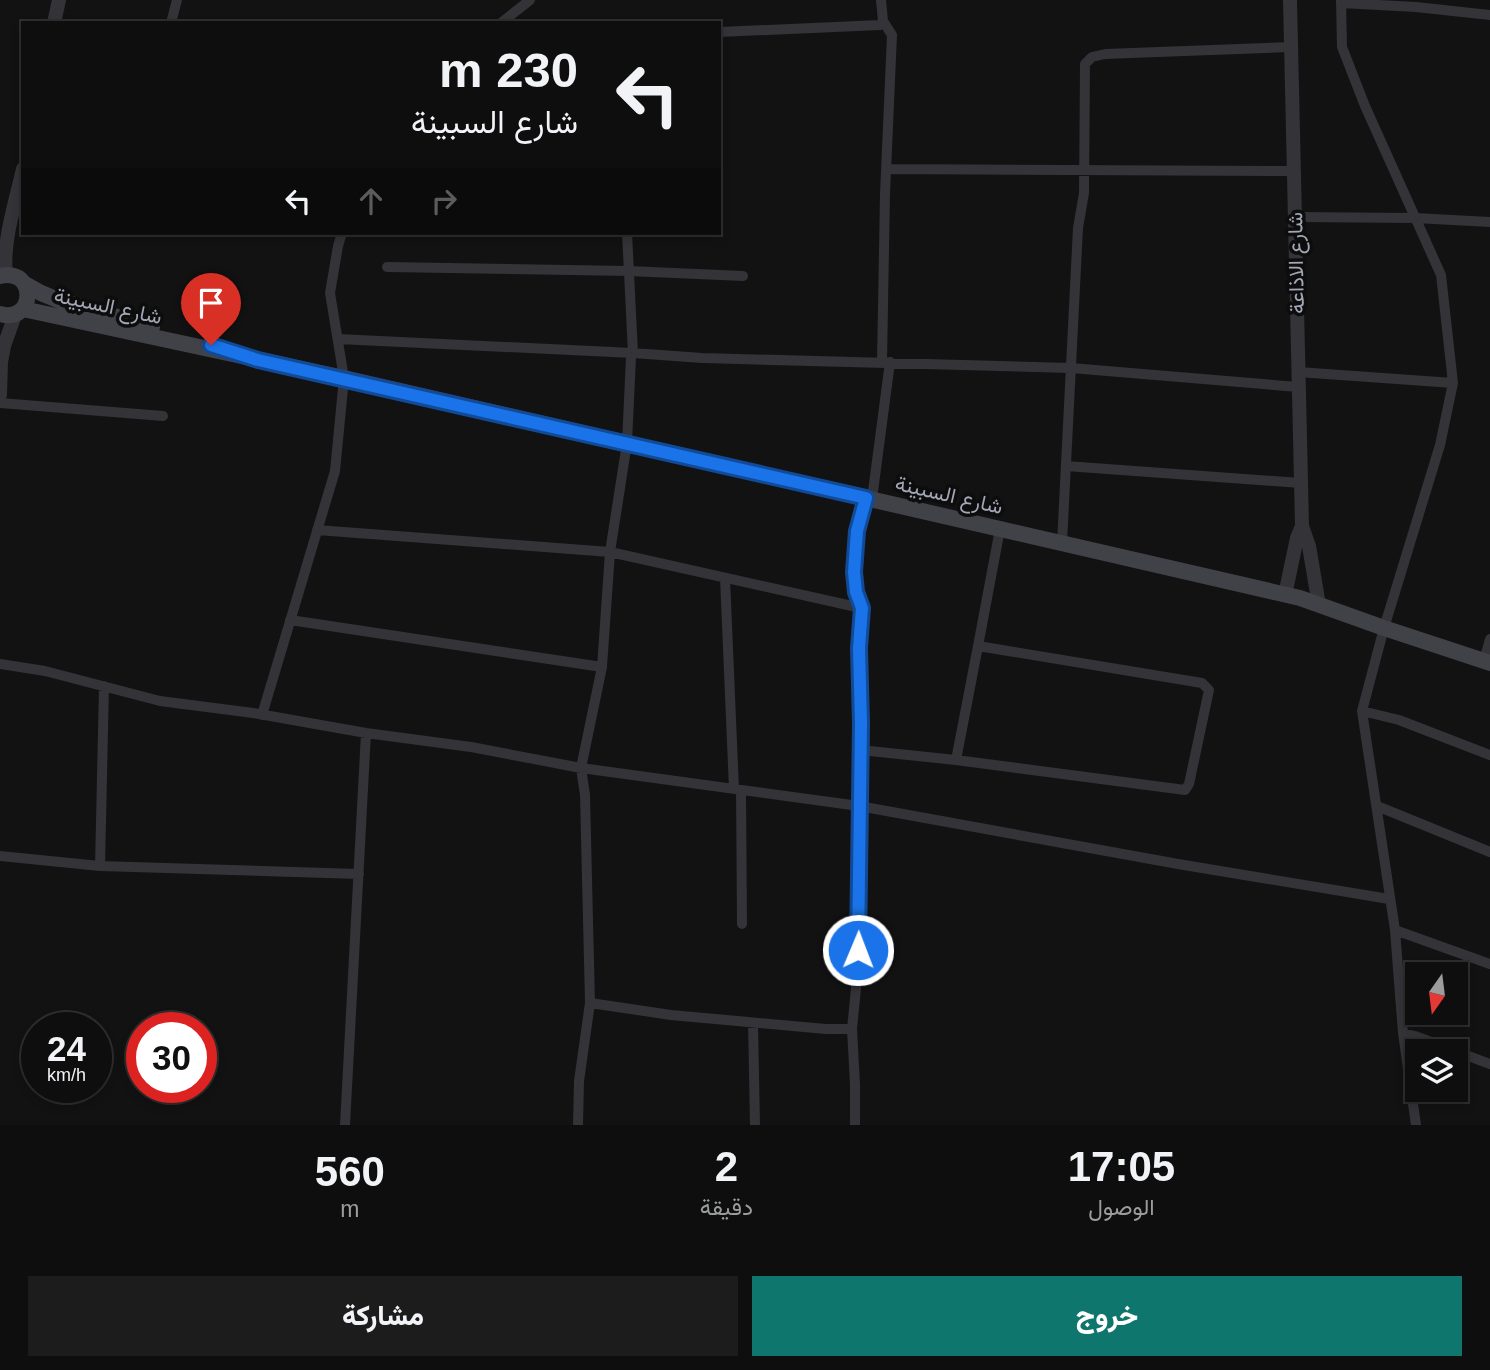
<!DOCTYPE html>
<html lang="ar">
<head>
<meta charset="utf-8">
<style>
  :root { --surface:#0e0e0e; --page:#1c1c1c; --text:#f1f3f6; --muted:#9b9c9e; --line:#2e2e2e; --accent:#0f766e }
  body { margin:0; font-family:Arial,Vazirmatn,sans-serif; background:var(--page); color:var(--text); direction:rtl; height:100vh; display:flex; flex-direction:column; font-size:26px; white-space:nowrap }
  * { box-sizing:border-box; margin:0 }
  p { font-size:23px; color:var(--muted) }
  .icon { flex:none; width:38px; height:38px; fill:none; stroke:currentColor; stroke-width:2; stroke-linecap:round; stroke-linejoin:round }
  .map { position:relative; height:1125px; overflow:hidden; direction:ltr }
  .details { display:flex; flex-direction:column; background:var(--surface); flex:1 }
  .details>* { flex:none }
  .guide { position:absolute; left:21px; top:21px; width:700px; height:214px; border-radius:0px; box-shadow:0 4px 10px #0003,0 0 0 2px var(--line); direction:rtl; background:#0e0e0e; color:var(--text); overflow:hidden }
  .needle { width:46px; rotate:194deg }
  .tools { position:absolute; left:1405px; top:962px; display:grid; gap:14px }
  .tools a { display:grid; place-items:center; width:63px; height:63px; border-radius:0px; background:var(--surface); box-shadow:0 4px 10px #0003,0 0 0 2px var(--line); font-size:35px }
  .speed { position:absolute; left:21px; top:1012px; display:flex; gap:14px; font-size:35px; font-weight:700; text-align:center }
  .speed>* { display:grid; place-content:center; width:91px; height:91px; border-radius:50%; background:var(--surface); box-shadow:0 4px 10px #0003,0 0 0 2px var(--line); line-height:1 }
  .speed small { font-size:18px; font-weight:400 }
  .speed .limit { border:10px solid #d22; background:#fff; color:#111 }
  .pin { position:absolute; display:grid; place-items:center; width:60px; height:60px; color:#fff; margin:-72px -30px; border-radius:50% 50% 50% 0; rotate:-45deg; box-shadow:0 0 7px #0007 }
  .pin .icon { rotate:45deg }
  .me { position:absolute; width:77px; margin:-38px; rotate:1deg; stroke-linejoin:round; filter:drop-shadow(0 0 5px #0008) }
  .turn { display:flex; align-items:center; gap:24px; height:147px; padding:0 28px; font-size:32px }
  .turn .icon { width:91px; height:91px; stroke-width:2.5 }
  .turn b { display:block; font-size:49px; line-height:60px }
  .lanes { display:flex; align-items:center; height:66px; padding:0 28px; background:#0003; justify-content:center; gap:35px; direction:ltr }
  .lanes .off { opacity:.35 }
  .eta { display:flex; justify-content:space-evenly; align-items:center; height:119px; text-align:center }
  .eta b { font-size:42px; font-weight:800; line-height:49px }
  .primary-button { display:flex; gap:14px; margin-top:auto; padding:14px 28px }
  .primary-button a { flex:1; height:80px; border-radius:0px; background:var(--accent); color:#fff; font-size:28px; font-weight:800; line-height:80px; text-align:center }
  .primary-button a+a { background:var(--page); color:var(--text) }
  .map>svg:first-child { display:block }
  .lines { fill:none; stroke-linecap:round; stroke-linejoin:round }
  .minor { stroke:#333338; stroke-width:10 }
  .tertiary { stroke:#333338; stroke-width:14 }
  .secondary { stroke:#414148; stroke-width:16 }
  .route-casing { stroke:#114b97; stroke-width:18 }
  .route { stroke:#1a73e8; stroke-width:12 }
  .labels { text-anchor:middle; stroke-width:7; stroke-linejoin:round; paint-order:stroke }
  .street-label { font-size:21px; fill:#a3a6b4; stroke:#0d0d0e }
</style>
</head>
<body>
<div class="map">
<svg width="1490" height="1125" viewBox="0 0 1490 1125">
  <rect width="100%" height="100%" fill="#121213"/>
  <g class="lines">
    <path class="minor" d="M1341,0L1342,47L1365,106L1441,275L1453,383L1440,445L1384,628L1362,711L1395,930L1403,1033L1416,1125
      M1341,3L1416,7L1490,15
      M171,23L177,0
      M501,23L530,0
      M719,32L880,25L883,21L881,0
      M886,169L1293,171
      M1295,217L1415,218L1490,222
      M387,267L629,271L743,276
      M338,339L633,353L627,233
      M882,362L885,194L892,35L883,21
      M1298,372L1453,383
      M0,403L163,416
      M1066,466L1301,483
      M872,499L890,362
      M317,530L610,552L627,443L631,357L633,353L702,358L1071,368L1298,387
      M1062,543L1078,228L1084,193L1085,64L1092,57L1105,54L1291,47
      M725,578L734,789
      M290,620L602,667
      M978,646L1000,529
      M1484,661L1490,639
      M0,664L45,671L160,701L253,713L366,733L471,747L581,768L859,806L1178,864L1389,899
      M1362,711L1399,720L1490,755
      M262,715L335,471L344,378L330,293L338,246L342,233
      M860,750L956,760L1185,790L1189,784L1209,690L1202,683L978,646L956,760
      M741,790L742,924
      M1377,806L1490,852
      M0,856L100,866L359,874
      M100,866L104,686
      M1395,930L1490,964
      M753,1023L755,1125
      M852,1029H826L671,1015L590,1003L585,795L581,768L602,667L610,552L861,608
      M1403,1033L1415,1036L1490,1064
      M345,1125L366,733
      M578,1125L579,1081L590,1003
      M855,1125V1084L852,1029L858,968L861,723L859,648L861,608L856,592L854,572L857,531L866,498"/>
    <path class="tertiary" d="M1290,0L1302,526L1309,546L1319,605
      M54,23L59,0
      M6,274C2,243 16,200 23,169
      M0,395L1,362L4,346L15,315
      M1285,595L1297,538L1302,526"/>
    <path class="secondary" d="M0,276C37,267 36,324 0,314
      M25,284L41,293L58,300L152,327
      M23,309L344,378L1300,598L1384,628L1490,663"/>
  </g>
  <g class="lines">
    <g class="route-casing">
      <path id="route" d="M211,345L258,360L866,498L857,531L854,572L856,592L862,608L859,648L861,723L858,950"/>
    </g>
    <use href="#route" class="route"/>
  </g>
  <g class="labels">
    <g class="street-label">
      <text transform="translate(1296 263) rotate(-91)" y="7">شارع الاذاعة</text>
      <text transform="translate(108 306) rotate(12)" y="7">شارع السبينة</text>
      <text transform="translate(949 495) rotate(13)" y="7">شارع السبينة</text>
    </g>
  </g>
</svg>
<div class="tools">
<a><svg class="needle" viewBox="-14 -14 28 28"><path d="M0-13l5 13h-10z" fill="#e53935"/><path d="M0 13l5-13h-10z" fill="#9b9c9e"/></svg></a>
<a><svg class="icon" aria-label="layers" viewBox="0 0 24 24"><path d="M12 4l9 5-9 5-9-5zM3 14l9 5 9-5"/></svg></a>
</div>
<div class="speed"><div>24<small>km/h</small></div><div class="limit">30</div></div>
<div class="pin" style="left:211px;top:345px;background:#d93025"><svg class="icon" aria-label="arrive" viewBox="0 0 24 24"><path d="M6 21V4h12l-3 4 3 4H6"/></svg></div>
<svg class="me" style="left:858px;top:950px" viewBox="-20 -20 40 40"><circle r="17" fill="#1a73e8" stroke="#fff" stroke-width="3"/><path d="M0-11L8 9 0 5-8 9z" fill="#fff"/></svg>
<div class="guide">
<div class="turn"><svg class="icon" aria-label="left" viewBox="0 0 24 24"><path d="M17 20v-9H6M10 6l-5 5 5 5"/></svg><div><b>230 m</b>شارع السبينة</div></div>
<div class="lanes"><svg class="icon" aria-label="left" viewBox="0 0 24 24"><path d="M17 20v-9H6M10 6l-5 5 5 5"/></svg><svg class="icon off" aria-label="ahead" viewBox="0 0 24 24"><path d="M12 20V5M6 11l6-6 6 6"/></svg><svg class="icon off" aria-label="right" viewBox="0 0 24 24"><path d="M7 20v-9h11M14 6l5 5-5 5"/></svg></div>
</div>
</div>
<section class="details">
<div class="eta">
<div><b>17:05</b><p>الوصول</p></div>
<div><b>2</b><p>دقيقة</p></div>
<div><b>560</b><p>m</p></div>
</div>
<div class="primary-button"><a>خروج</a><a>مشاركة</a></div>
</section>
</body>
</html>
